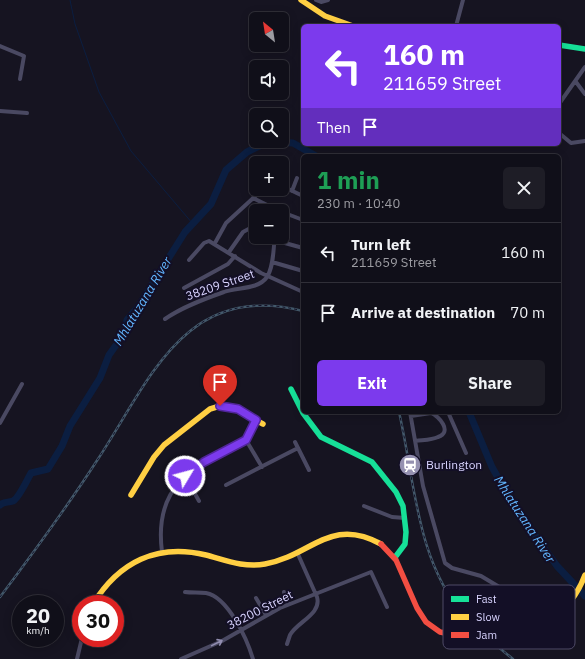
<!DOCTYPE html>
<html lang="en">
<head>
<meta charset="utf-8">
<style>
  :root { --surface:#100f19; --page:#1e1d26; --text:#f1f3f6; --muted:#9c9ca2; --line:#302f38; --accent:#7c3aed }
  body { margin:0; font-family:"IBM Plex Sans",sans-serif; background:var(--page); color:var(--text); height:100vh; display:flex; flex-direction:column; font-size:15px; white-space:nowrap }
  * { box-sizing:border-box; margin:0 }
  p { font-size:13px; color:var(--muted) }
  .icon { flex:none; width:22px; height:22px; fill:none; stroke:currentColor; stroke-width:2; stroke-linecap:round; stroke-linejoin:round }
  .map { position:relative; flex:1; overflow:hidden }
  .panel { position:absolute; left:301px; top:154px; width:260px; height:260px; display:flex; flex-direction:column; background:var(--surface); border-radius:6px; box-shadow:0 2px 10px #0003,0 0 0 1px var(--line) }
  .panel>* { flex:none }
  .hud { position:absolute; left:301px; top:24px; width:260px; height:122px; border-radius:6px; box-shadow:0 2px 10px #0003,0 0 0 1px var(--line); background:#7c3aed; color:#fff; overflow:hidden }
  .needle { width:26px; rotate:330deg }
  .fabs { position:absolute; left:249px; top:12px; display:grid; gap:8px }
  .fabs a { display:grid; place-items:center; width:40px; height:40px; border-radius:6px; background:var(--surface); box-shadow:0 2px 10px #0003,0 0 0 1px var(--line); font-size:20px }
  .speed { position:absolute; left:12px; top:595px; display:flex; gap:8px; font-size:20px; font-weight:700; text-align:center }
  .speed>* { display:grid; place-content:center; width:52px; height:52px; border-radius:50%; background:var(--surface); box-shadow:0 2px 10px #0003,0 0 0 1px var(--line); line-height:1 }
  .speed small { font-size:10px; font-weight:400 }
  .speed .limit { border:6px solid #d22; background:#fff; color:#111 }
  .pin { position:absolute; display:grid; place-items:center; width:34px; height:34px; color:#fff; margin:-41px -17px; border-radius:50% 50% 50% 0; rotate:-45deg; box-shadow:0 0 4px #0007 }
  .pin .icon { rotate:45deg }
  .me { position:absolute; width:44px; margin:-22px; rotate:53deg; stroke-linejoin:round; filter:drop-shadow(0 0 3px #0008) }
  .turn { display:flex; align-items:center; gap:14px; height:84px; padding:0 16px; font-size:18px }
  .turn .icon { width:52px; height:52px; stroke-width:2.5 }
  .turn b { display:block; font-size:28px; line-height:34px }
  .then { display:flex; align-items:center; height:38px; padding:0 16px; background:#0003; gap:8px; font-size:15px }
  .round { display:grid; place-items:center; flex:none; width:42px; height:42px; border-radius:6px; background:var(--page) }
  .summary { display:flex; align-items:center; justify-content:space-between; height:68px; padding:0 16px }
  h1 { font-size:24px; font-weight:700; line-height:30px; color:#1e9e55 }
  .cta { display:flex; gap:8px; margin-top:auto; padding:8px 16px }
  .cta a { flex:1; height:46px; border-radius:6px; background:var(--accent); color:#fff; font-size:16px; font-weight:700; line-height:46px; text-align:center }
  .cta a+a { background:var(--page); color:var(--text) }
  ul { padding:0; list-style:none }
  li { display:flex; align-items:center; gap:12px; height:60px; padding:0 16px; border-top:1px solid var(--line) }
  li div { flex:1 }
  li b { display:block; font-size:15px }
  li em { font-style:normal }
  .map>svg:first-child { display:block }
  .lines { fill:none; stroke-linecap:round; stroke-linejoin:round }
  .stream { stroke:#0b1e41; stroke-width:1 }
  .river { stroke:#0b1e41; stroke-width:7 }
  .street { stroke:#4a4962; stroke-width:4 }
  .fast { stroke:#16e098; stroke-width:5.5 }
  .slow { stroke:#ffcf43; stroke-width:5.5 }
  .jam { stroke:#f24e42; stroke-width:5.5 }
  .rail-casing { stroke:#43596b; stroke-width:2.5 }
  .rail { stroke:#130f26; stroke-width:1; stroke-dasharray:3; stroke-linecap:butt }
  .oneway { stroke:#928eb0 }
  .route-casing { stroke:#51269a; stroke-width:10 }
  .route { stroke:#7c3aed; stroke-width:7 }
  .labels { text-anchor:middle; stroke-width:4; stroke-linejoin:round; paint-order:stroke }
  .street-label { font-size:12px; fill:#d9d4ff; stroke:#130f26 }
  .poi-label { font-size:12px; fill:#d9d4ff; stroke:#130f26; text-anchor:start }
  .water-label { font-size:13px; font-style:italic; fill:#62b6ff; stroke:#130f26 }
  .key { fill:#130f26; stroke:#4e4a67; stroke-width:1 }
  .key-label { font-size:11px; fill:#d9d4ff }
</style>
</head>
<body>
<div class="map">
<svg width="585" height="659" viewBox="0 0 585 659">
  <rect width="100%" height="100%" fill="#161421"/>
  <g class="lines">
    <path class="stream" d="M70,0L75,24L99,92L131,151L193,224"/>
    <path class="river" d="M469,412L492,467L514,506L557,566L585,596
      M0,505C4,501 8,503 13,501C19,498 27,480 31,473L48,469L62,446L70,426L100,378L109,355L124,334L127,320L138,307L185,232L211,204L226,170L247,152L259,146L274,142L293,143L316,156"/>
    <path class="street" d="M316,0L321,2L328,0
      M456,26L463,0
      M0,46L24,56L20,79
      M576,82L585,94
      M559,104L585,67
      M0,111L27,113
      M559,133L571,143L585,141
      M282,186L303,196
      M292,191L297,178
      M253,198L279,211
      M282,212L303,220
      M274,240L303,248
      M215,243L226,223L263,189
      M229,252L243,232L256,225
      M189,260L204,243L209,241L261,273L303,292
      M272,262L303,271
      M184,288L228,264L235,256
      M165,319C182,307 204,299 224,292C237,287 258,290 267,277C274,266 273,249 275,237
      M410,412L423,486L445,563L452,568L481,576L516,597L525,608L530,625
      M448,412L466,453
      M411,416L431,413C439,416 453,432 438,437C432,440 423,440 416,441
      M0,423L22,384
      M246,440L262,467
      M295,442L309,470
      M185,476L199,501
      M226,485L298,448
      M364,506L392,517L405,518
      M162,552C156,506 173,477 214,457C224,452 239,448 246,440C251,435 254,427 257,421
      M185,592C192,593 199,592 206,593C228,597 247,639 253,659
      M284,592L288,604
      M256,598L266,615
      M287,644C288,641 289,638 290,635C297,622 322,614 317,597L297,552
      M77,659L82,638
      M181,659L222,641L280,608L371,572L387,607"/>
    <path class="fast" d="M559,45L585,49
      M291,389L303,413L321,437L372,462L396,492L403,506L406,532L405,544L396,556"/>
    <path class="slow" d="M301,0L325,16L353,26
      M131,495L154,457L164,445L210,409L220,406L231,407L263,424
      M93,604C119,562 157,543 206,555C225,560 244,568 265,564C311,556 330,516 381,544
      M532,624C559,620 576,599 585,575"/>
    <path class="jam" d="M381,544L396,560L417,608L426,622L440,632L465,637L532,624"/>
    <g class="rail-casing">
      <path id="rail" d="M399,412C415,481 416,561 465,617C480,633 497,646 513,659
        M0,597C34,552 67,507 98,459C150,380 185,281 303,311"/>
    </g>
    <use href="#rail" class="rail"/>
  </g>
  <defs><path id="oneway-shaft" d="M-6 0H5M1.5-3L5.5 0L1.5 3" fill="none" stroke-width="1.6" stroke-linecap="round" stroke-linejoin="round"/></defs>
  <use class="oneway" href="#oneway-shaft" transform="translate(217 643) rotate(-26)"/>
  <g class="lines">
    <g class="route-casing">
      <path id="route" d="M185,476L204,462L246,440L256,420L238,409L220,406"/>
    </g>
    <use href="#route" class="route"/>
  </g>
  <defs>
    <g id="station-disc" transform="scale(1.15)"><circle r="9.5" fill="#9591b1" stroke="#130f26"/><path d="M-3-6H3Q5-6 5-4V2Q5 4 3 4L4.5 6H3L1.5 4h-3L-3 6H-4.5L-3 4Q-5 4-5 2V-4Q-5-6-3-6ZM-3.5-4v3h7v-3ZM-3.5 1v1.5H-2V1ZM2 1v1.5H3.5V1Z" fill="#fff"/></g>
  </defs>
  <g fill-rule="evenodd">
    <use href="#station-disc" x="410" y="465"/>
  </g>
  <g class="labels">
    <g class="street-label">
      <text transform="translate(220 285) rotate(-19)" y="4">38209 Street</text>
      <text transform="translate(260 610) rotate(-27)" y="4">38200 Street</text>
    </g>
    <g class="poi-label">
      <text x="426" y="469">Burlington</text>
    </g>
    <g class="water-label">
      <text transform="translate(142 301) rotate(-59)" y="5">Mhlatuzana River</text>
      <text transform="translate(525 519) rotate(57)" y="5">Mhlatuzana River</text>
    </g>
  </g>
  <rect x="443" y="585" width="132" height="64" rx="6" class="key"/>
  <rect x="451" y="596" width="18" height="6" fill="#16e098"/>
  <rect x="451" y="614" width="18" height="6" fill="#ffcf43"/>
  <rect x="451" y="632" width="18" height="6" fill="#f24e42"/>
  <g class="key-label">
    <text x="476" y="603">Fast</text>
    <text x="476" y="621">Slow</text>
    <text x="476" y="639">Jam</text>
  </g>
</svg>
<div class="fabs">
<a><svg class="needle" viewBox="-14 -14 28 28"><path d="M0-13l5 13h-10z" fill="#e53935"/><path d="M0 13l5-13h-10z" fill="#9c9ca2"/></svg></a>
<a><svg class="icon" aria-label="sound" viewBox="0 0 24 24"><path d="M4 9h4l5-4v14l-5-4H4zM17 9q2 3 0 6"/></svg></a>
<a><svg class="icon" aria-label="search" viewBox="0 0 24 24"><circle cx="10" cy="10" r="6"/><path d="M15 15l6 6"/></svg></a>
<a>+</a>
<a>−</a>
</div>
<div class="speed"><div>20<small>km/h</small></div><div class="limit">30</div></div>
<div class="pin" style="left:220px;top:406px;background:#d93025"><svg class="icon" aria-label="arrive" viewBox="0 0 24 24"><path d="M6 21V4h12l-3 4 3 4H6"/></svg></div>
<svg class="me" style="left:185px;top:476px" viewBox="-20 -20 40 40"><circle r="17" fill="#7c3aed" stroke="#fff" stroke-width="3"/><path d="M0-11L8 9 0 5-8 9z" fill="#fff"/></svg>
<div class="hud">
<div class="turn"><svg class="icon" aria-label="left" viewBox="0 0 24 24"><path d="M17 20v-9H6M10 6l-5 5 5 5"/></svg><div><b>160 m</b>211659 Street</div></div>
<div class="then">Then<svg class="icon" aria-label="arrive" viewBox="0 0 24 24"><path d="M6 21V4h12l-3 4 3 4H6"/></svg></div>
</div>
<section class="panel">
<div class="summary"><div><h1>1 min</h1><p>230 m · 10:40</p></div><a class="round"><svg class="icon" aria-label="close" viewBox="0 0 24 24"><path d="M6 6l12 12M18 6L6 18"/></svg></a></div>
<ul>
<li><svg class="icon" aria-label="left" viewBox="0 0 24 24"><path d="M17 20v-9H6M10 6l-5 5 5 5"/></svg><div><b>Turn left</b><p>211659 Street</p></div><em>160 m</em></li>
<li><svg class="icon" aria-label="arrive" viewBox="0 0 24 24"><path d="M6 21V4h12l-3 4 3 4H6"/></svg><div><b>Arrive at destination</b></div><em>70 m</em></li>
</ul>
<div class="cta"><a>Exit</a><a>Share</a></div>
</section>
</div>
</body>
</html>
